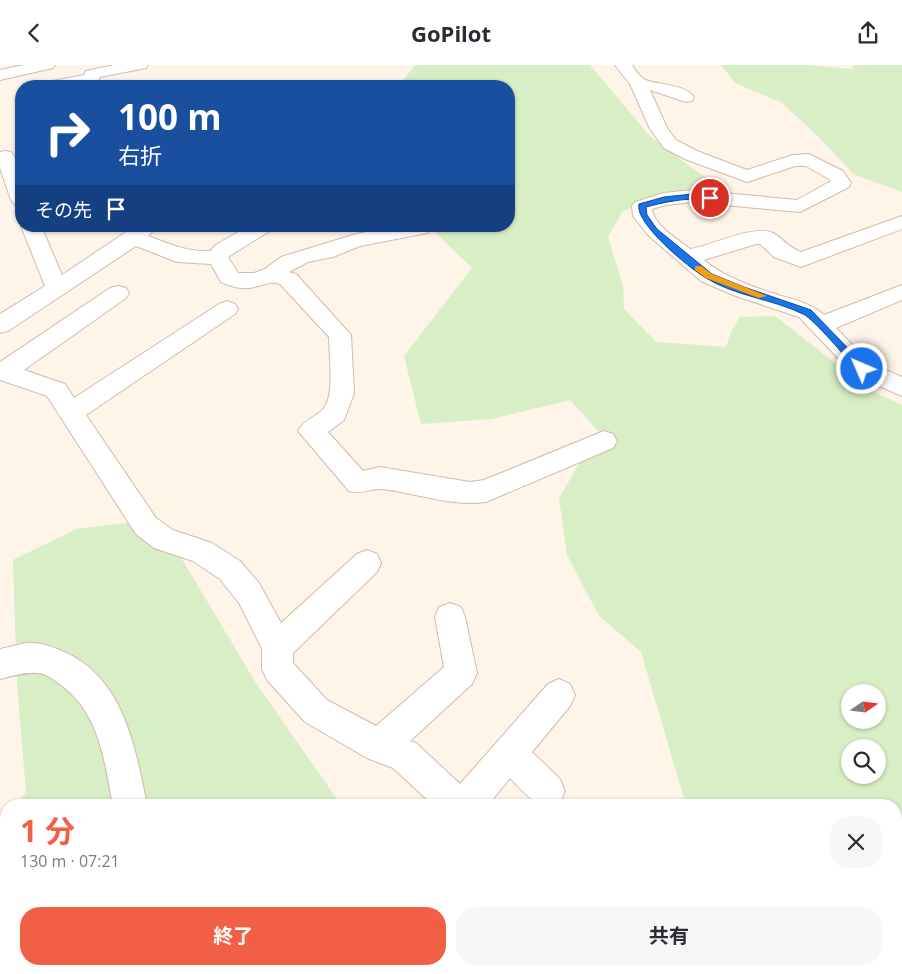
<!DOCTYPE html>
<html lang="ja">
<head>
<meta charset="utf-8">
<style>
  :root { --surface:#fff; --page:#f7f7f7; --text:#2b2b33; --muted:#7c7c81; --accent:#f15f44 }
  body { margin:0; font-family:"Open Sans","Noto Sans JP",sans-serif; background:var(--page); color:var(--text); height:100vh; display:flex; flex-direction:column; font-size:19px; white-space:nowrap }
  * { box-sizing:border-box; margin:0 }
  p { font-size:16px; color:var(--muted) }
  .icon { flex:none; width:28px; height:28px; fill:none; stroke:currentColor; stroke-width:2; stroke-linecap:round; stroke-linejoin:round }
  .map { position:relative; flex:1; overflow:hidden }
  .details { position:absolute; left:0px; top:734px; width:902px; height:176px; display:flex; flex-direction:column; background:var(--surface); border-radius:20px 20px 0 0; box-shadow:0 1px 4px #0004 }
  .details>* { flex:none }
  .hud { position:absolute; left:15px; top:15px; width:500px; height:152px; border-radius:20px; box-shadow:0 1px 4px #0004; background:#1a4fa0; color:#fff; overflow:hidden }
  .needle { width:32px; rotate:76deg }
  .buttons { position:absolute; left:841px; top:619px; display:grid; gap:10px }
  .buttons a { display:grid; place-items:center; width:45px; height:45px; border-radius:50%; background:var(--surface); box-shadow:0 1px 4px #0004; font-size:25px }
  .pin { position:absolute; display:grid; place-items:center; width:42px; height:42px; color:#fff; margin:-21px; border:2px solid #fff; border-radius:50%; box-shadow:0 1px 5px #0007 }
  .me { position:absolute; width:55px; margin:-28px; rotate:315deg; stroke-linejoin:round; filter:drop-shadow(0 0 4px #0008) }
  .turn { display:flex; align-items:center; gap:18px; height:105px; padding:0 20px; font-size:22px }
  .turn .icon { width:65px; height:65px; stroke-width:2.5 }
  .turn b { display:block; font-size:35px; line-height:42px }
  .then { display:flex; align-items:center; height:48px; padding:0 20px; background:#0003; gap:10px; font-size:19px }
  .round { display:grid; place-items:center; flex:none; width:52px; height:52px; border-radius:20px; background:var(--page) }
  .summary { display:flex; align-items:center; justify-content:space-between; height:85px; padding:0 20px }
  h1 { font-size:30px; font-weight:700; line-height:38px; color:var(--accent) }
  .primary-button { display:flex; gap:10px; margin-top:auto; padding:10px 20px }
  .primary-button a { flex:1; height:58px; border-radius:20px; background:var(--accent); color:#fff; font-size:20px; font-weight:700; line-height:58px; text-align:center }
  .primary-button a+a { background:var(--page); color:var(--text) }
  header { display:flex; justify-content:space-between; align-items:center; height:65px; padding:0 20px; background:var(--surface); font-size:22px; font-weight:700 }
  .map>svg:first-child { display:block }
  .green { fill:#d8eec4; fill-rule:evenodd }
  .lines { fill:none; stroke-linecap:round; stroke-linejoin:round }
  .minor-casing { stroke:#d2baac; stroke-width:2 }
  .minor { fill:#fff; fill-rule:evenodd }
  .route { fill:#1a73e8; stroke:#114b97 }
  .slow { fill:#f59e0b }
</style>
</head>
<body>
<header><svg class="icon" aria-label="back" viewBox="0 0 24 24"><path d="M15 5l-7 7 7 7"/></svg>GoPilot<svg class="icon" aria-label="share" viewBox="0 0 24 24"><path d="M12 15V3M7 8l5-5 5 5M5 13v7h14v-7"/></svg></header>
<div class="map">
<svg width="902" height="909" viewBox="0 0 902 909">
  <rect width="100%" height="100%" fill="#fef4e8"/>
  <path class="green" d="M415,0H590L649,70L689,101L721,123L648,136L622,147L608,172L623,220L624,244L656,277L726,282L731,267L740,252L775,251L868,324L902,340V909H701V904H896V740H686L641,587L599,551L567,490L559,433L579,399L601,369L570,335L492,354L421,359L404,291L472,203L429,161H509V21H390L403,15ZM850,628H878V655H850ZM850,682H878V710H850Z
    M721,0H806L852,4L854,0H902V127L853,109L820,73L782,38L735,18Z
    M158,454L256,618L341,740H15L26,727L17,619L13,495L76,464Z
    M6,751V904H502L512,909H0V759Z"/>
  <g class="lines">
    <g class="minor-casing">
      <path id="minor" d="M24,0H55L53,3L0,15V5Z
        M114,0H148L146,3L100,12L98,16C79,21 59,22 40,21L42,18L84,10L86,6Z
        M615,0H632C635,5 640,12 645,15C659,20 685,19 694,32L692,36L686,37L650,25L667,63L676,75L697,86L747,105L793,90L809,89L843,106L851,118L849,122L800,147L692,137L666,140L652,144C654,161 678,174 690,184C712,181 753,159 773,168C783,173 787,182 801,187L902,151V164L801,202L774,192L760,179H756L704,195C725,213 752,221 778,230C795,235 811,238 824,250L902,220V235L836,263L870,298L902,312V331L854,310L799,252L733,230L701,216L648,170L633,151L632,141L635,137L664,128L692,125L797,135L831,116L829,114L806,101H795L747,117L685,94L664,83L650,64L630,19Z
        M5,86L11,87C23,103 21,122 21,141L14,139L11,135L0,103V87Z
        M21,161H41L62,210L135,161H158L148,171C169,179 187,187 210,186L217,179L249,161H274L271,165L228,192L238,208H254L265,204L281,192L356,169L399,161H428L430,164L427,168L360,181L333,192L308,197L289,207L296,209L351,270L354,328L344,355L328,367L363,406L380,402L470,417L484,415L604,366L613,369L617,376L613,383L486,437C451,442 417,428 382,424C370,423 361,430 349,426L298,366C304,354 317,352 324,343C335,329 329,289 329,272L280,219C270,215 260,222 249,223C240,224 230,221 221,217L211,199L177,197L136,181L8,266L0,268V249L45,221Z
        M118,221L126,223L129,228L126,233L24,305L65,319L74,333L219,239L227,236L235,239L238,244L235,249L86,350L156,453L173,465L212,478L240,496L259,518L281,558L357,489L367,485L377,489L381,498L377,507L293,588V598L327,635L376,661L444,602L435,552L439,542L450,538L461,542L465,552L477,608L472,619L410,676L416,678L460,719L548,619L559,614L570,619L575,630L570,641L532,687L560,714L565,726L560,738C538,747 524,727 510,713L488,740H433L393,703L367,693L305,657L267,615L262,604V584L239,538L220,514L193,496L154,483L136,469L47,331L0,315V297L110,223Z
        M26,578C39,577 50,581 62,586C124,612 135,682 147,740H113C104,695 100,649 61,620C54,615 47,609 38,608C25,607 12,611 0,614V584Z"/>
    </g>
    <use href="#minor" class="minor"/>
  </g>
  <path class="route" d="M692,129L714,133C708,137 698,133 691,134C675,135 661,138 646,142L647,150L657,164L712,209L744,222L811,245L865,301V306H858C848,295 814,254 803,249C772,234 735,231 706,213C689,203 634,158 639,139L664,132Z"/>
  <path class="slow" d="M695,201H701L712,209L767,231L759,233L706,213L695,205Z"/>
</svg>
<div class="buttons">
<a><svg class="needle" viewBox="-14 -14 28 28"><path d="M0-13l5 13h-10z" fill="#e53935"/><path d="M0 13l5-13h-10z" fill="#7c7c81"/></svg></a>
<a><svg class="icon" aria-label="search" viewBox="0 0 24 24"><circle cx="10" cy="10" r="6"/><path d="M15 15l6 6"/></svg></a>
</div>
<div class="pin" style="left:710px;top:133px;background:#d93025"><svg class="icon" aria-label="arrive" viewBox="0 0 24 24"><path d="M6 21V4h12l-3 4 3 4H6"/></svg></div>
<svg class="me" style="left:862px;top:304px" viewBox="-20 -20 40 40"><circle r="17" fill="#1a73e8" stroke="#fff" stroke-width="3"/><path d="M0-11L8 9 0 5-8 9z" fill="#fff"/></svg>
<div class="hud">
<div class="turn"><svg class="icon" aria-label="right" viewBox="0 0 24 24"><path d="M7 20v-9h11M14 6l5 5-5 5"/></svg><div><b>100 m</b>右折</div></div>
<div class="then">その先<svg class="icon" aria-label="arrive" viewBox="0 0 24 24"><path d="M6 21V4h12l-3 4 3 4H6"/></svg></div>
</div>
<section class="details">
<div class="summary"><div><h1>1 分</h1><p>130 m · 07:21</p></div><a class="round"><svg class="icon" aria-label="close" viewBox="0 0 24 24"><path d="M6 6l12 12M18 6L6 18"/></svg></a></div>
<div class="primary-button"><a>終了</a><a>共有</a></div>
</section>
</div>
</body>
</html>
